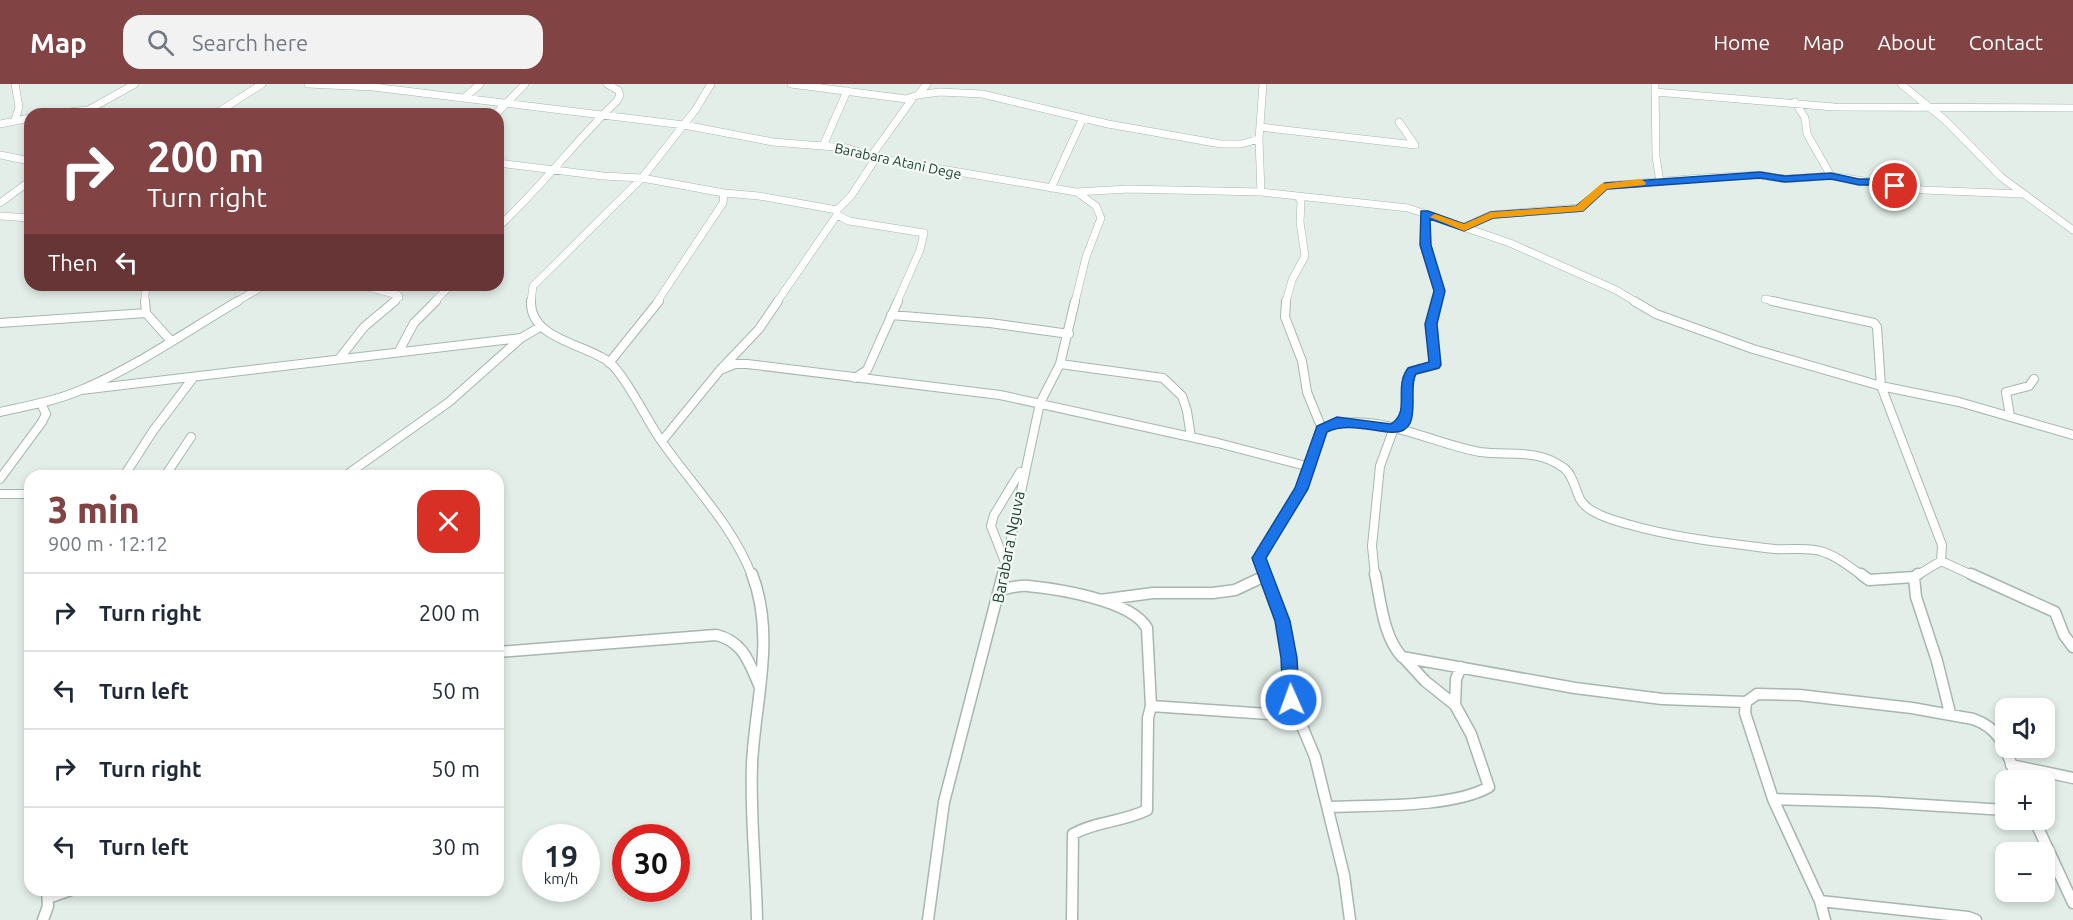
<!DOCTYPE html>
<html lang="en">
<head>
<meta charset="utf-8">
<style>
  :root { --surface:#fff; --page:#f2f2f3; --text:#1f2937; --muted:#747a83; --line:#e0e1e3; --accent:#824344 }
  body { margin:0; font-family:Ubuntu,sans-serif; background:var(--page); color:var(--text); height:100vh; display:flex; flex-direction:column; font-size:22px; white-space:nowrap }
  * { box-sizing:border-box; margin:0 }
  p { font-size:20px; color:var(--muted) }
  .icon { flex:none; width:33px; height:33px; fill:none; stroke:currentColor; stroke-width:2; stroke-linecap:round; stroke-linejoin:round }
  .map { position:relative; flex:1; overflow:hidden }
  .side { position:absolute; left:24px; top:386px; width:480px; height:426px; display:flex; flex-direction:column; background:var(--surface); border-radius:18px; box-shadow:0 3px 9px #0003 }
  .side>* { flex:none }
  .guide { position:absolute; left:24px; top:24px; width:480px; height:183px; border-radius:18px; box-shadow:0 3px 9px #0003; background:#824344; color:#fff; overflow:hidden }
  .fabs { position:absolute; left:1995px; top:614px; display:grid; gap:12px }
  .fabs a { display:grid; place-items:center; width:60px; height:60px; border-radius:12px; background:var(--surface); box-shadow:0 3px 9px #0003; font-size:30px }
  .speed { position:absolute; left:522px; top:740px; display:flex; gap:12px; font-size:30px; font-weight:700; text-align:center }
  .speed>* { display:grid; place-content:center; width:78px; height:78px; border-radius:50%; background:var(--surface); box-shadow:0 3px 9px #0003; line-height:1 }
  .speed small { font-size:15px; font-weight:400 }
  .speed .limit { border:9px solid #d22; background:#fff; color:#111 }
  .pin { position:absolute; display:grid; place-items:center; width:51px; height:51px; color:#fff; margin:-26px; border:3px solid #fff; border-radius:50%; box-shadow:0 2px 6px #0007 }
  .me { position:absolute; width:66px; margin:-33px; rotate:358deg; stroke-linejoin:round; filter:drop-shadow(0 0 4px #0008) }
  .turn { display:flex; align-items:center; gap:21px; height:126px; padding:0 24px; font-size:27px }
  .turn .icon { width:78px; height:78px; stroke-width:2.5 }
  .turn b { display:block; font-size:42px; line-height:51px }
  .then { display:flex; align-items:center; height:57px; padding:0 24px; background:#0003; gap:12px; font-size:22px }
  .round { display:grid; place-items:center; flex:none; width:63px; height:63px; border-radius:18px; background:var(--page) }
  .overview { display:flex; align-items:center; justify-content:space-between; height:102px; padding:0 24px }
  h1 { font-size:36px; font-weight:800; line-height:45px; color:var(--accent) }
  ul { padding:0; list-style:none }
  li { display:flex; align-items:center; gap:18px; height:78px; padding:0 24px; border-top:2px solid var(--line) }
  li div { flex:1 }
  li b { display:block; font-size:22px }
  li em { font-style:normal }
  header { display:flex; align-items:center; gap:36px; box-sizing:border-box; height:84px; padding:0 30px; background:var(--accent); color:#fff }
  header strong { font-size:28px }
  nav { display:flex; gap:33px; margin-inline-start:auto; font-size:21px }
  .search { width:420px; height:54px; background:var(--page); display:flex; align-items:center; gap:15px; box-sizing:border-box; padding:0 21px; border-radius:18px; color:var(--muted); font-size:22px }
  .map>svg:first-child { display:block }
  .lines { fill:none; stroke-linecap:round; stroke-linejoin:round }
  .street-far2-casing { stroke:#a5b7ae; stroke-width:8 }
  .street-far1-casing { stroke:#a5b7ae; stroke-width:10 }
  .street-casing { stroke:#a5b7ae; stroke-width:13 }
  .street-far2 { stroke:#fff; stroke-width:7 }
  .street-far1 { stroke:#fff; stroke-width:8 }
  .street { stroke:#fff; stroke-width:10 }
  .route { fill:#1a73e8; stroke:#114b97; stroke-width:1.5 }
  .slow { fill:#f59e0b }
  .labels { text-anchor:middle; stroke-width:4.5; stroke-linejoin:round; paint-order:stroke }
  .far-street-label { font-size:14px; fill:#214134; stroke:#f4faf6 }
  .street-label { font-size:16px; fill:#214134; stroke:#f4faf6 }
</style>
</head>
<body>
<header>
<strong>Map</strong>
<div class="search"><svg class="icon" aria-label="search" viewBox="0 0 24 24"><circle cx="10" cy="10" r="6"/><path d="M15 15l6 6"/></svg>Search here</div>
<nav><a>Home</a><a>Map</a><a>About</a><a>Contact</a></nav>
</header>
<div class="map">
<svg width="2073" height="836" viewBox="0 0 2073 836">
  <rect width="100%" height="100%" fill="#e3eee8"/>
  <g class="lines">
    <g class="street-far2-casing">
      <path id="street-far2" d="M15,0L19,23L15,36
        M308,0L373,3L684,41L773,58L847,64L876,74L1076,108L1128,105L1261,108L1408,124L1510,159L1616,206L1636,218
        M791,0L906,15L918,11L927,0
        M1655,0L1656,73L1660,98
        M1901,0L1945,36L2001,93L2073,146
        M1655,8L1834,23L2073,24
        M918,11L940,8L982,10L1108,40L1221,60H1241L1259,55L1263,0
        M464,14L480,0
        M1795,18L1805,34L1807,50L1831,92
        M90,25L135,0
        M50,30L88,26L119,30
        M215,30L262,0
        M496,30L525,0
        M0,40L30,34
        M1260,43L1415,61L1399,38
        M1259,55L1261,108
        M823,62L847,7
        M0,71L30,77
        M872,71L913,14
        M498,79L603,92L642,94L724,109L723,119L657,218
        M1051,104L1083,34
        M724,109L759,112L837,126
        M0,119L30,97
        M1424,130L1425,161L1440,207L1437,218
        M837,131L849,137L924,149L920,166L897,218
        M0,132L30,134
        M498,143C541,104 575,57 617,17L620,11L618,6L607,0
        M1464,143L1491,131L1579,124L1605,102L1701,94L1760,91L1785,95L1831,92L1923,106L2022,110
        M360,201L398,211L399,213L393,218
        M1765,215L1779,218
        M145,218V209L149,201
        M236,218L265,201
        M434,218L451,201
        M531,218L533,202L642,94L696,25L711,0
        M777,218L837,131V126L851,112L876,74
        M1075,218L1086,173L1101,134L1096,122L1078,109
        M1286,218L1292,196L1305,172L1300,138L1301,117L1298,113"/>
    </g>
    <g class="street-far1-casing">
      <path id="street-far1" d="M145,217L146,229L170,256
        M531,217C529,255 586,260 609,278C625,291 647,336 660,355C691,400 732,440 752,492
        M1286,217L1285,233L1302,277L1307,308L1322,345
        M1634,217L1656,230L1753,265L1881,302L1959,318L2073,351
        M1772,217L1874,239L1877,243L1881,302L1942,461L1941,477L1916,492
        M891,231L990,239L1069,250
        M0,239L146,229
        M399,267L414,239L436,217
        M339,275L364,243L395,217
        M609,279L659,217
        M1060,280L1163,294L1182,312L1187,327L1191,353
        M720,286L735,280H747L1000,311L1218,359L1310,383
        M855,294L867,286L898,217
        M81,306L521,254L540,243
        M0,328C27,322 55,317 81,306C134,284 189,246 238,217
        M2010,332L2006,308L2029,302L2034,295
        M662,357L720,286L759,245L778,217
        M124,392L153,347L193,294
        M165,392L191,353
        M345,392L449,318L521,254
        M0,395L42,338L46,330L41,319
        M0,410H30
        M1941,477L1974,492
        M1005,478L991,442L994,431L1020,388
        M1003,492L1040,319L1060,280L1075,217
        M1266,492L1259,474L1301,405L1322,345C1369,323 1432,360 1480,368C1510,372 1537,364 1564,384C1573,391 1575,405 1580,415C1587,429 1613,436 1627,440C1675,454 1726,459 1775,465C1789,466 1806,463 1820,467C1836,471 1849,483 1863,492
        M1375,492L1372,462L1380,382L1394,344L1403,338L1408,327L1407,295L1412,287L1435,281L1431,240L1437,217"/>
    </g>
    <g class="street-casing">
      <path id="street" d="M752,490C776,553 755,616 752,680C750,732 756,784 757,836
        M1265,490L1282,537L1289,574L1291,616L1315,673L1344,791L1350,836
        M1375,490C1381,518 1383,552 1402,573L1575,604L1662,615L1746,618
        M1861,490L1869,496L1914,493L1918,490
        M1971,490L2055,528L2064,551L2073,563
        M1914,493L1916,513L1937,577L1950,629
        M1000,506C1009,504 1018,501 1028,502C1058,505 1131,516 1147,544L1151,622L1148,634L1147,726C1123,738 1096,737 1073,750L1072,836
        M1100,516L1153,509H1213L1235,506L1265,492
        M498,568L716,551C743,557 749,578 759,601
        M1404,574L1425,597L1455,621
        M1151,622L1296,632
        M2011,681L2073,694
        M1773,715L1876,718L2006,726
        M1328,723C1372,721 1452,724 1489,703L1471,650L1455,621L1456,595L1461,583
        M2034,735L2073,819
        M48,814L71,806
        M1820,817L1968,833L1976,836
        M43,836L48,822L47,806
        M928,836L944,718L1003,490
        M1825,836L1820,817L1773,715L1745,629L1746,618L1757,610L1799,611L1912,624L1973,635C2003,645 2007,669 2017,696"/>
    </g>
    <use href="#street-far2" class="street-far2"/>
    <use href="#street-far1" class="street-far1"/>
    <use href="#street" class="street"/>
  </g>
  <path class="route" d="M1760,88L1785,92L1831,89L1859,95H1878L1901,102L1895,105L1878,101H1859L1831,95L1785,98L1760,94L1607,105L1583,127L1493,134L1464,147L1430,135L1431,161L1445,207L1437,240L1441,281L1439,284L1416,290C1406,305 1427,353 1388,348C1368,346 1345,339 1327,348L1308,405L1266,474L1290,537L1297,574L1299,616L1296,621L1291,623L1285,621L1283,616L1281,574L1275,537L1252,474L1295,404L1317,342L1337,333L1391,340C1411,327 1393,305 1408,284L1429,278L1425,240L1434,207L1420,161L1421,127H1428L1464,140L1491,128L1576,122L1605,99Z"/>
  <path class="slow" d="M1641,95L1646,99L1645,101L1607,105L1583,127L1493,134L1464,147L1430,133L1435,130L1464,140L1491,128L1576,122L1601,100Z"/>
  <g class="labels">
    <g class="far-street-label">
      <text transform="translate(898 77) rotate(12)" y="5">Barabara Atani Dege</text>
    </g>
    <g class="street-label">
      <text transform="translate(1008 463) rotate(-79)" y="6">Barabara Nguva</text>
    </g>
  </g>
</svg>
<div class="fabs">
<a><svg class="icon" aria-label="sound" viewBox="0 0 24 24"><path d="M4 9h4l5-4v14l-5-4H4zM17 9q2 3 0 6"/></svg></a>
<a>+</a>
<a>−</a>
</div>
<div class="speed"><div>19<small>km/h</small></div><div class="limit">30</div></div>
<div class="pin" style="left:1895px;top:102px;background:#d93025"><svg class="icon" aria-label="arrive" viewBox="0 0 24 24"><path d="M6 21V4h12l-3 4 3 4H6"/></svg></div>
<svg class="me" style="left:1291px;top:616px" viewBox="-20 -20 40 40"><circle r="17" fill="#1a73e8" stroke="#fff" stroke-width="3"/><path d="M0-11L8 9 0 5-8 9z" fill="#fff"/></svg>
<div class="guide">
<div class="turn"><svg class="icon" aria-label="right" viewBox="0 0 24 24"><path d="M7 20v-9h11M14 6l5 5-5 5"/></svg><div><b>200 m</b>Turn right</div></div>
<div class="then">Then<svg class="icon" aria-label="left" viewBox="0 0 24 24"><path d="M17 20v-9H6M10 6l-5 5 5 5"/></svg></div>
</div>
<section class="side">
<div class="overview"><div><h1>3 min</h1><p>900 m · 12:12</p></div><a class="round" style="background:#d93025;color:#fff"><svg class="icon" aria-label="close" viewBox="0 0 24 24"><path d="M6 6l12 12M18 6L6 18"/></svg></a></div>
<ul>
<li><svg class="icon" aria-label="right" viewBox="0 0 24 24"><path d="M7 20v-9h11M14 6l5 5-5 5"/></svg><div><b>Turn right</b></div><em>200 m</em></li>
<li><svg class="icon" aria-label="left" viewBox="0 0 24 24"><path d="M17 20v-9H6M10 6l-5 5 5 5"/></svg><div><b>Turn left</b></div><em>50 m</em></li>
<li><svg class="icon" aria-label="right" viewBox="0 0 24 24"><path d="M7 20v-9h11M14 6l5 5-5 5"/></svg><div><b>Turn right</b></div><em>50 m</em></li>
<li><svg class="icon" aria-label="left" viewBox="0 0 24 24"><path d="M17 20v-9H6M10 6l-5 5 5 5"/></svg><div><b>Turn left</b></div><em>30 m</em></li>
</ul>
</section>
</div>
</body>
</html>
